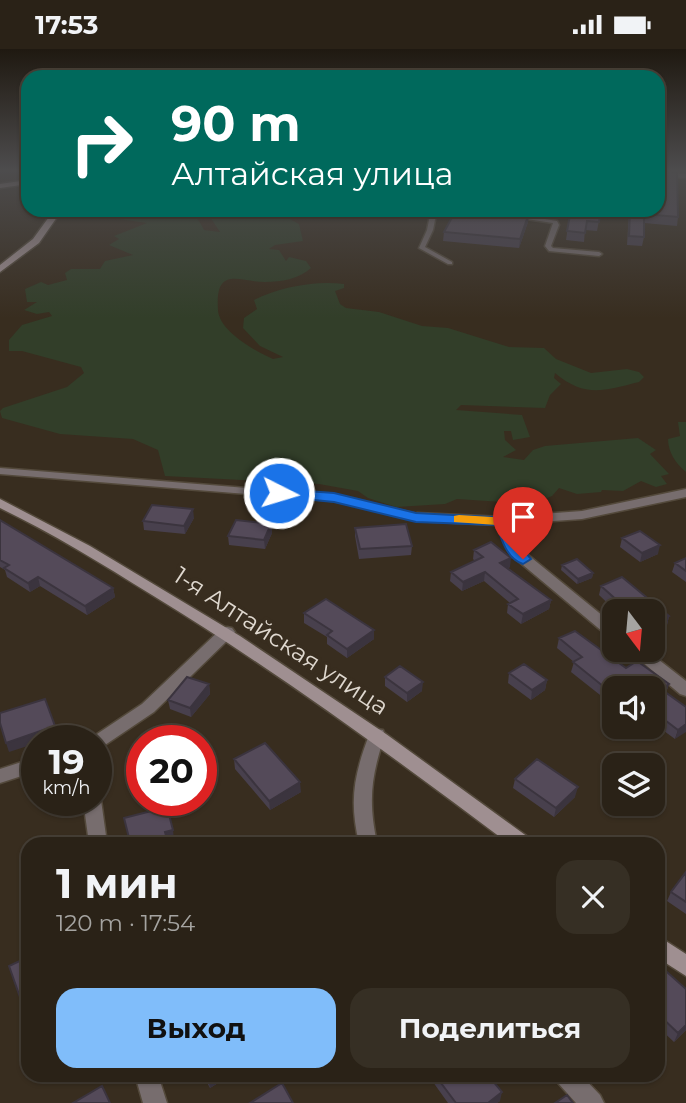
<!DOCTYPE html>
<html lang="ru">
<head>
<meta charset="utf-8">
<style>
  :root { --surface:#2a2217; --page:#362f24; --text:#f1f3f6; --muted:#a5a4a1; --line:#463f36; --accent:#80bdfa }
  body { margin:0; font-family:Montserrat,sans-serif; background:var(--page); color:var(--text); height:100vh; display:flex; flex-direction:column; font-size:26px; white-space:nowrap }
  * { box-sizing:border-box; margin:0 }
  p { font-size:23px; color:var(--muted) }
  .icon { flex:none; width:38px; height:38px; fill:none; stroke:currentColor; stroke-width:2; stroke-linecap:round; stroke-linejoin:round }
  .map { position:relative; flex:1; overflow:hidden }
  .details { position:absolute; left:21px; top:788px; width:644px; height:245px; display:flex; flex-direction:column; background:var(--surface); border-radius:21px; box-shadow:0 2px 5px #0004,0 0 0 2px var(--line) }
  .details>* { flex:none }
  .top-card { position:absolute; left:21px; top:21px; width:644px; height:147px; border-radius:21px; box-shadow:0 2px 5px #0004,0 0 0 2px var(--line); background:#00695c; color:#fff; overflow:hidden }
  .needle { width:46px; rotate:164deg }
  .controls { position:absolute; left:602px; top:550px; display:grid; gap:14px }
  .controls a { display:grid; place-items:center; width:63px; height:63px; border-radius:14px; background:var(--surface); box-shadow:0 2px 5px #0004,0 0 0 2px var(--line); font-size:35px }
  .speed { position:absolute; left:21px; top:676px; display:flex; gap:14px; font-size:35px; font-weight:700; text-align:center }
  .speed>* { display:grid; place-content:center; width:91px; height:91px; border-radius:50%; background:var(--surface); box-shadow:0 2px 5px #0004,0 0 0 2px var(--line); line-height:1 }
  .speed small { font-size:18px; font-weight:400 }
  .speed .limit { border:10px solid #d22; background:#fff; color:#111 }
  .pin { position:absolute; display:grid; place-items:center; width:60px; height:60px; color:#fff; margin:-72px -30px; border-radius:50% 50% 50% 0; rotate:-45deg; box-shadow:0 0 7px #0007 }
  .pin .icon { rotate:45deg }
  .me { position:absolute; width:77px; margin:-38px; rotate:95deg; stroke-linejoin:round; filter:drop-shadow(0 0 5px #0008) }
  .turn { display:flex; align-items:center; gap:24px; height:147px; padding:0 35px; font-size:32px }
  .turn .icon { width:91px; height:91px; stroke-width:2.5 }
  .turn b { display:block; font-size:49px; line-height:60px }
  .round { display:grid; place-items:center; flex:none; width:74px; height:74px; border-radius:21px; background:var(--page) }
  .summary { display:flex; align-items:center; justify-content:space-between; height:119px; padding:0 35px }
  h1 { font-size:42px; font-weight:700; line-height:52px }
  .cta { display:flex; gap:14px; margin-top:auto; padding:14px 35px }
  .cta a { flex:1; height:80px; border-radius:21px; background:var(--accent); color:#111; font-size:28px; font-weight:700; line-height:80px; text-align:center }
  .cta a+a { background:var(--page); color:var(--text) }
  .status { display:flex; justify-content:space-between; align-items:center; height:49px; padding:0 35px; background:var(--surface); direction:ltr }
  .status svg { height:19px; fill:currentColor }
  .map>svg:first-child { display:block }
  .green { fill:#323e29 }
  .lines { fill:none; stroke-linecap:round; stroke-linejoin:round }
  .lane-casing { stroke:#53493b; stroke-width:3 }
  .street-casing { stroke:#53493b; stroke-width:3 }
  .secondary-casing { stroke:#53493b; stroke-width:3 }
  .lane { fill:#776d6e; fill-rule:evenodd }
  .street { fill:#776d6e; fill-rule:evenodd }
  .secondary { fill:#9f8f91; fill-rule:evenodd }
  .wall { fill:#48404d }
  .shaded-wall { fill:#3b343e }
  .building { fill:#544a59; stroke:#3b343e; stroke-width:2 }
  .route { fill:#1a73e8; stroke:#114b97; stroke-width:2 }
  .slow { fill:#f59e0b }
  .labels { text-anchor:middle; stroke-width:7; stroke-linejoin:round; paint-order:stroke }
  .street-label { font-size:24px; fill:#e0d9d0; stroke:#382d1f }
</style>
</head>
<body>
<div class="status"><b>17:53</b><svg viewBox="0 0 49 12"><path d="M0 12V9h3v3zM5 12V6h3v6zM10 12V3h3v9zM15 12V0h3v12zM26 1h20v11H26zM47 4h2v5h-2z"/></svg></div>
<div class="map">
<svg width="686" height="1054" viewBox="0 0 686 1054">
  <rect width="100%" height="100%" fill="#382d1f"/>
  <path class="green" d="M132,161L166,164L164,161C182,161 196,162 204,181L220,183L210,168L212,161H273L299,175L303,192L275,196L269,200L279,201L286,212L289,208L306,212L311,219C299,230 281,233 265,233C239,233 215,216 218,261C219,282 255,302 273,310L283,308L260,297L243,279L244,269L257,260L254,251C279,238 316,231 344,235V239L335,242L340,255L346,259L379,263L422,277L448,279L509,298L544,299L556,310L591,324L627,320L639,323L644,328L639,333C603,342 585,349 555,324L554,329L561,335L550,346L545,359L461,356L456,361L522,366L530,388L513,391L511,382H504L505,391L516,401L503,408L524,411L533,401L545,397L638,389L656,401L650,405L669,425L661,427L667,435L656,438L641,432L623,442L602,441L601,443L577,445L559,439L552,447L532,455L457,450L445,455L396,458L368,449L358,442L319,435L165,427L158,401L133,390L60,385L2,369L0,362L3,359L67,338L84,324L81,318L22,302H9V291L22,276L52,267L49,263L37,265L24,261L37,253H27L25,240L41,233L48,236L67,231L65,224L71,220H100L105,212L133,206L109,196L119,190L114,187L147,174L105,168Z
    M678,373H686V423C676,415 668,403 668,390L680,387Z"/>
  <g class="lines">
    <g class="lane-casing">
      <path id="lane" d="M658,123L686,125V129L658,127Z
        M431,161H437L433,181L425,198L452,213V215H448L419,199L427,181Z
        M515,165L557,172L559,176L551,197L553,199L599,203L602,205L599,207L549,202L545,197L553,174L513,168V166Z
        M0,419L334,446L417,465L422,468L417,471L334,452L0,425Z"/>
    </g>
    <g class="street-casing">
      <path id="street" d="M686,440V448L582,470L511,475L522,501L614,576V589L609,588L511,506L498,476L417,472L411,468L417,464L503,468L582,462Z
        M227,578L232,579L235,583L232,587L154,663L102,698L96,699V691H88L142,655L222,579Z
        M627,600H645L686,632V647L680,645Z
        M377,680L383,681L385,686C371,727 368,752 377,794H359C349,752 354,726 369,686L371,681Z
        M37,708V722L0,734V720Z
        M96,745L101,751L107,794H89L83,751H96Z
        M135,1026H158L167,1054H143Z
        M554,1026H581L600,1046L604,1054H576L558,1034Z"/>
    </g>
    <g class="secondary-casing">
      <path id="secondary" d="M28,131V135L0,139V135Z
        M54,161H62L39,194L0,223V216L33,190Z
        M0,450L90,497L240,587L386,685L528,788L530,794H508C392,707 275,621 152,546C102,515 52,484 0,459Z
        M658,887L686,905V927L658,909Z"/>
    </g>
    <use href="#lane" class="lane"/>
    <use href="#street" class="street"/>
    <use href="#secondary" class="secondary"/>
  </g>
  <path class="wall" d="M476,161H601L597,182L585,181L584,193L566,191L569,170L529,165L528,173L519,199L443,192L444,183L474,165Z
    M629,161H658L678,168L677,177L644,174V188L642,197L627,196Z
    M194,469L185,485L144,481L143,472Z
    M0,471L113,539L115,548L87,566L40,537L30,543L7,528L5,521L0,518Z
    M271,475L272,484L265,500L229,496L228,487Z
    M355,479L412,497L411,506L359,510L355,487Z
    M622,489L658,505L640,513L620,498Z
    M474,501L510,518L508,519L551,551L549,560L521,575L507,564L508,555L510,554L484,532L462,542L450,532L451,523L475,512L473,510Z
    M686,509V533L672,523L675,514Z
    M562,516L593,524L592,529L577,535L561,521Z
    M622,528L669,567L667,576L653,583V562H616L599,546L601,537Z
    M304,564L374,590L347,609L327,595V588L304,574Z
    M559,589L626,619L669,635L666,644L686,658L675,690L653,674V639H614V657L571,623L574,613L557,599Z
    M509,624L547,631L545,641L531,651L508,634Z
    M385,628L422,642L407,653L385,637Z
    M209,635L210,645L191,668L170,660L168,651Z
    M234,710L301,743L270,761L235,720Z
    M515,730L575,748L554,768L513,739Z
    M686,823V865L667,852L671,843Z
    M658,915L686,981L674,993L658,978Z
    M203,1026H231L210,1039Z
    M428,1026H488L500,1052L497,1054H448Z"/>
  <path class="shaded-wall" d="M529,164L528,173L519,199L520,190Z
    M193,460L194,469L185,485L184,477Z
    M271,475L272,484L265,500L264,491Z
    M660,496L658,505L640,513L642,504Z
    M511,509L510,518L499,523L500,514Z
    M485,523L484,532L462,542L463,533Z
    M593,524L592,529L577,535L578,530Z
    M38,528L40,537L30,543L28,534Z
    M113,539L115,548L87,566L85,557Z
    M551,551L549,560L521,575L523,565Z
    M669,567L667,576L653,583V575Z
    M374,581V590L347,609V600Z
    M547,631L545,641L531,651L532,641Z
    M423,633L422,642L407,653V644Z
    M209,635L210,645L191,668L190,659Z
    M669,635L666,644L661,640Z
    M686,675V683L675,690L678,681Z
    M55,677L58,687L45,691H37V694L9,703L6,694Z
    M300,733L301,743L270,761L269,752Z
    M578,738L575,748L554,768L556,759Z
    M173,781L174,791L167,793L165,783Z
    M28,948V959L25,960L21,951Z
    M686,976V981L674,993L678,984Z
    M216,1026H231L210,1039L208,1030Z
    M502,1043L500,1052L497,1054H488Z"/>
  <path class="building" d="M658,121L677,123L678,168L644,165V188L629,187L630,161H658Z
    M476,161H509L529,164L520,190L444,183L455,163L474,165Z
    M568,161H601L599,173L587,172L585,184L567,182L571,161Z
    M152,456L193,460L184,477L143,472Z
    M0,471L113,539L85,557L38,528L28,534L4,519L9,516L0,511Z
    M236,471L271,475L264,491L228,487Z
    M406,475L412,497L360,500L355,479Z
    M640,482L660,496L642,504L622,489Z
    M491,493L511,509L500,514L551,551L523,565L508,555L518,550L485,523L463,533L451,523L483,508L474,501Z
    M686,509V522L675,514Z
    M577,510L593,524L578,530L562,516Z
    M622,528L669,567L653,575V562H629L601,537Z
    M326,550L374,581L347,600L327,586L332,582L304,564Z
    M575,582L626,619L637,612L669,635L661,640L686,658V675L678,681L653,662V639H614V646L573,613L582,608L559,589Z
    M524,615L547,631L532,641L509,624Z
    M400,617L423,633L407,644L385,628Z
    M187,628L209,635L190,659L168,651Z
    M45,650L55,677L6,694L0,674V664Z
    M265,694L300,733L269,752L234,710Z
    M537,710L578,738L556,759L515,730Z
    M167,758L173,781L165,783L168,794H134L133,792L130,793L124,769Z
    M686,823V853L671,843Z
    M28,908V948L21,951L9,917Z
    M658,915L686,940V976L678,984L658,965Z
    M206,1026H216L208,1030Z
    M435,1026H488L502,1043L488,1054H456Z
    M282,1034L293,1054H250Z
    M102,1037L110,1054H73Z
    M567,1046L573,1054H555Z"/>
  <linearGradient id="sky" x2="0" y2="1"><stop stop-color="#1f1911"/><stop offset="0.45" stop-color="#4d4c4d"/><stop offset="1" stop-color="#4d4c4d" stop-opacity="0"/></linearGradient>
  <rect width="686" height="269" fill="url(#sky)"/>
  <path class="route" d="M279,440L334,444L416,464L508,469L518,494L531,510L523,515C507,510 501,490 497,476L416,473L334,453L274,447V441Z"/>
  <path class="slow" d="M459,466L508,469L514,482L506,486L501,485L497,476L454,473V467Z"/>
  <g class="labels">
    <g class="street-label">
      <text transform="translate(281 592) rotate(33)" y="8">1-я Алтайская улица</text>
    </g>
  </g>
</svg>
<div class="controls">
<a><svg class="needle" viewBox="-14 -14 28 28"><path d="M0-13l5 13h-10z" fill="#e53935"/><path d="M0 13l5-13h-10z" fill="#a5a4a1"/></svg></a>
<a><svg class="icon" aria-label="sound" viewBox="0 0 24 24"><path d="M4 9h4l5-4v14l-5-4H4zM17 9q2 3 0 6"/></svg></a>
<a><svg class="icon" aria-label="layers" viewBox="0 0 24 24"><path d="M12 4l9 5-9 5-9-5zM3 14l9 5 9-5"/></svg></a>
</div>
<div class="speed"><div>19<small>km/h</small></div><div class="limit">20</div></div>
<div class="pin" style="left:523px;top:510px;background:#d93025"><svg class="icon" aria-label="arrive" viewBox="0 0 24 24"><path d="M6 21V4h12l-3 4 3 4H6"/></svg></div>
<svg class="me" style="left:279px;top:444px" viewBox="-20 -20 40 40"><circle r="17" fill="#1a73e8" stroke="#fff" stroke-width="3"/><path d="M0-11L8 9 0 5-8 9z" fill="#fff"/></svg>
<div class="top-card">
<div class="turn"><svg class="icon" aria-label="right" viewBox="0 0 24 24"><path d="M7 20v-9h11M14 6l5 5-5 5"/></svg><div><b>90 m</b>Алтайская улица</div></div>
</div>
<section class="details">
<div class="summary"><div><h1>1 мин</h1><p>120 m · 17:54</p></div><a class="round"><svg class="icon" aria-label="close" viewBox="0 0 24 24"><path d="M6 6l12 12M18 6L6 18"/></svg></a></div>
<div class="cta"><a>Выход</a><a>Поделиться</a></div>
</section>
</div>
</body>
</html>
